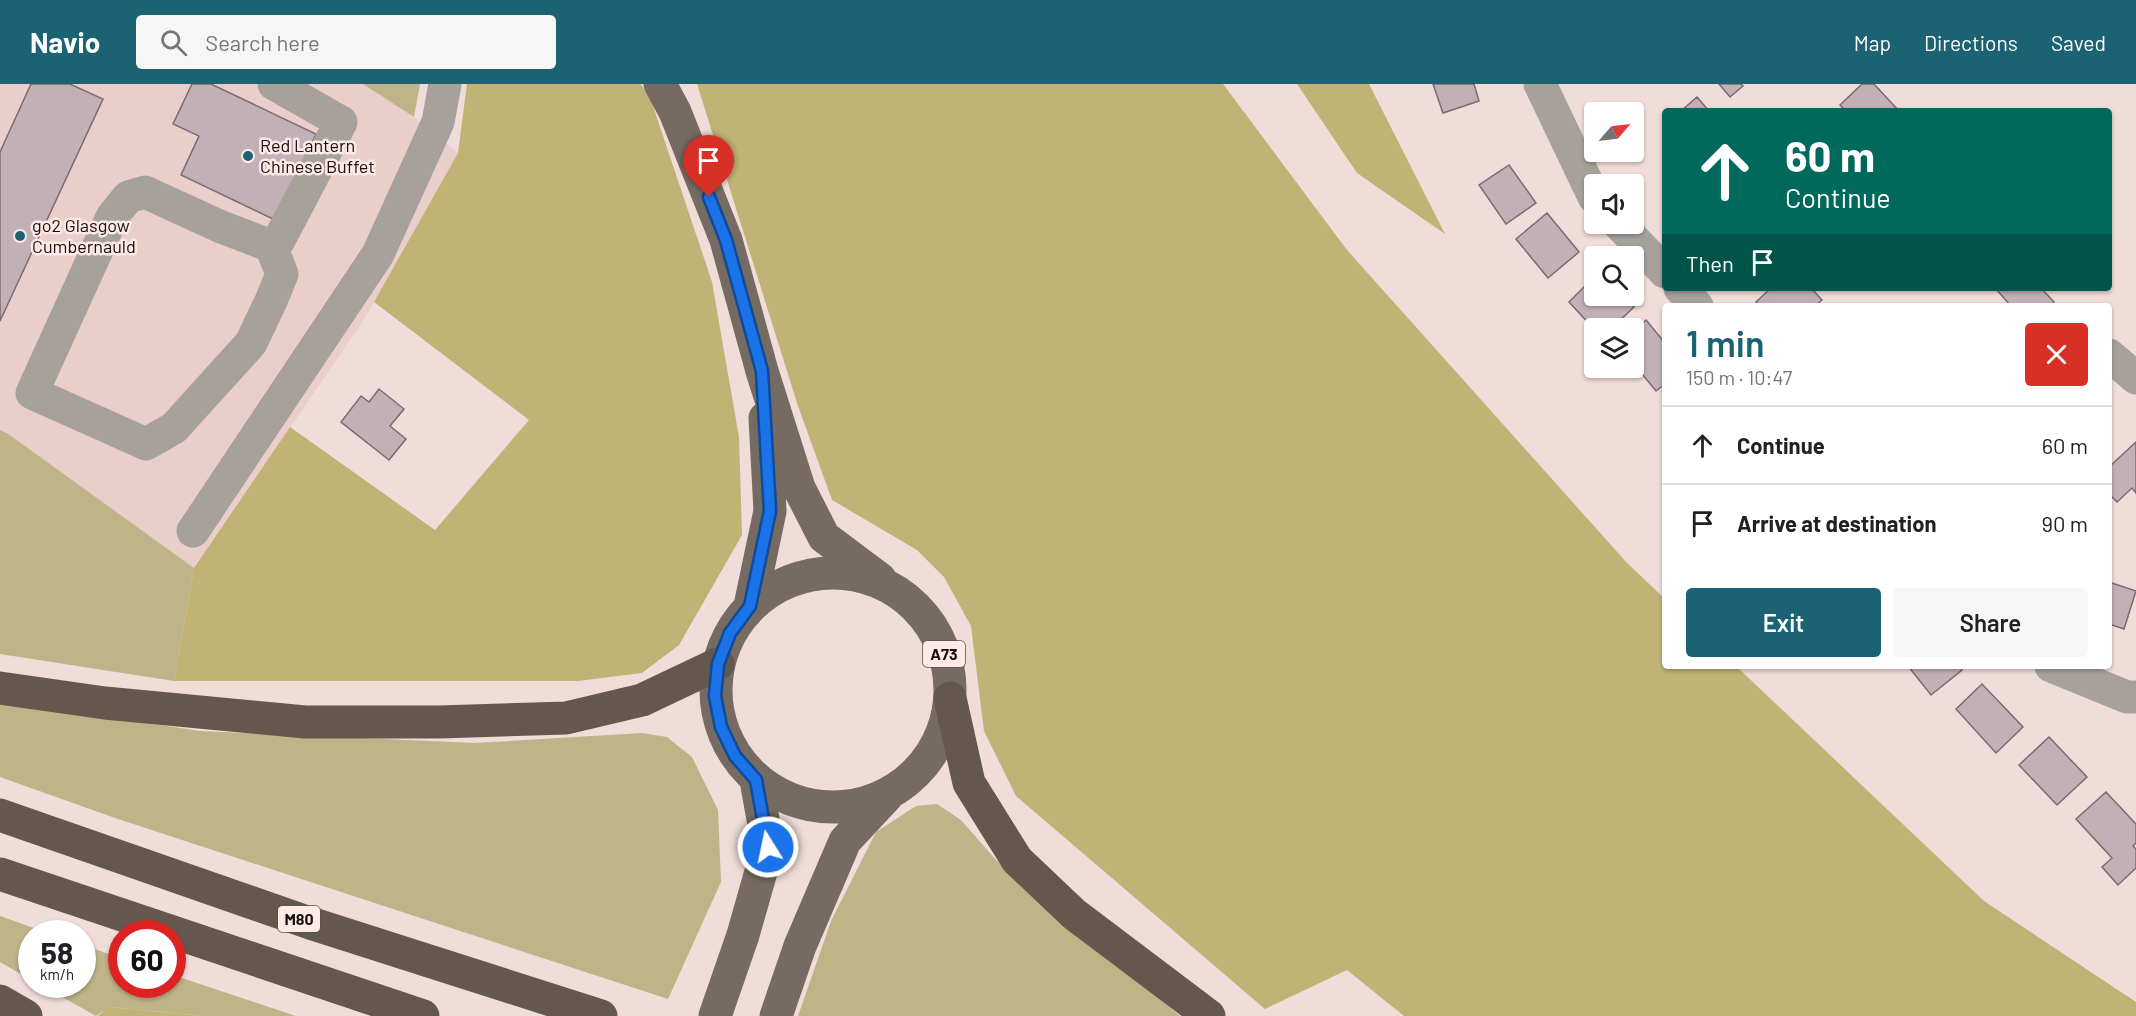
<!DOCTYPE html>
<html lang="en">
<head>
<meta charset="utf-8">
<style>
  :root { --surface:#fff; --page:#f6f6f6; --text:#202124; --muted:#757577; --line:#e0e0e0; --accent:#1b6272 }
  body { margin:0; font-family:Barlow,sans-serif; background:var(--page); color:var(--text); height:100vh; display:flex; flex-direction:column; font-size:22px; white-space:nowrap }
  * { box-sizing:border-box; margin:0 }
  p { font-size:20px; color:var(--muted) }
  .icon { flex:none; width:33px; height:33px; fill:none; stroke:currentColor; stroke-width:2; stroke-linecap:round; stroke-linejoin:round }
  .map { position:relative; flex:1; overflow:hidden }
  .sheet { position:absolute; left:1662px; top:219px; width:450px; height:366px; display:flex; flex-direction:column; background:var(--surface); border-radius:6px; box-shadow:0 2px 4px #0004 }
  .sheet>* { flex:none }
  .hud { position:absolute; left:1662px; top:24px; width:450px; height:183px; border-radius:6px; box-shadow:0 2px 4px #0004; background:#00695c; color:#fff; overflow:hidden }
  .needle { width:39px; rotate:62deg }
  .fabs { position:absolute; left:1584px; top:18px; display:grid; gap:12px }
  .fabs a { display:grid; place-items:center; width:60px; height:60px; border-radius:6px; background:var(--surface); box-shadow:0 2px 4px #0004; font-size:30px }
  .speed { position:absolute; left:18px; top:836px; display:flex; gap:12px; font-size:30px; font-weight:700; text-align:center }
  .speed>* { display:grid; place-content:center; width:78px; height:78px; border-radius:50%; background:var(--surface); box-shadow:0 2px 4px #0004; line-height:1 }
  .speed small { font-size:15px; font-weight:400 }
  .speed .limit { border:9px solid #d22; background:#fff; color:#111 }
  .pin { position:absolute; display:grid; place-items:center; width:51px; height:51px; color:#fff; margin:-62px -26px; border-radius:50% 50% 50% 0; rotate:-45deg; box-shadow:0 0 6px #0007 }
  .pin .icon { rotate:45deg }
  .me { position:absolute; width:66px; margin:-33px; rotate:350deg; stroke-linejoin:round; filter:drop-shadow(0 0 4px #0008) }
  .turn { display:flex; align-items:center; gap:21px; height:126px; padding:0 24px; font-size:27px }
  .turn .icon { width:78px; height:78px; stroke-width:2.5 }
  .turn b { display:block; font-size:42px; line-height:51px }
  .then { display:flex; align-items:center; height:57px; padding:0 24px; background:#0003; gap:12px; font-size:22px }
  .round { display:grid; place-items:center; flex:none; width:63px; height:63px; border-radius:6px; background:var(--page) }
  .summary { display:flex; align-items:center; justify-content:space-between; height:102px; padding:0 24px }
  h1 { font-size:36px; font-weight:600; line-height:45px; color:var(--accent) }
  .primary-button { display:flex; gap:12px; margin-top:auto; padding:12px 24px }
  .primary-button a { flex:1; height:69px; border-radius:6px; background:var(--accent); color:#fff; font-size:24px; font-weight:600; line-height:69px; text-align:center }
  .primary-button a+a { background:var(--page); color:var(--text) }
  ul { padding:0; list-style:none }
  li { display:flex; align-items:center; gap:18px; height:78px; padding:0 24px; border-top:2px solid var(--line) }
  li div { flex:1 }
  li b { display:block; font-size:22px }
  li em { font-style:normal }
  header { display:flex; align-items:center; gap:36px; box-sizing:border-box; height:84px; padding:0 30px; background:var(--accent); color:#fff }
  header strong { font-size:28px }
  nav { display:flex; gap:33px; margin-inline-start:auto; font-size:21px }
  .search { width:420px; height:54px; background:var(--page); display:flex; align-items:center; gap:15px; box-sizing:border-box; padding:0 21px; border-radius:6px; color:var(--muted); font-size:22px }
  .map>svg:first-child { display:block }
  .built { fill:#eacec9 }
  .green { fill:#bfb488 }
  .forest { fill:#c1b275 }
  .building { fill:#c2b0b7; stroke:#7b6b71; stroke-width:1.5 }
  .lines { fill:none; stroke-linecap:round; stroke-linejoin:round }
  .minor { stroke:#a7a19c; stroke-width:33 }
  .major { stroke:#756b62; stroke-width:33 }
  .highway { stroke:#64584e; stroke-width:33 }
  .route-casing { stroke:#114b97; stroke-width:15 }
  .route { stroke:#1a73e8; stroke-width:10 }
  .poi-dot { fill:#1b6272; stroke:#fde9e6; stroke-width:2 }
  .labels { text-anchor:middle; stroke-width:5; stroke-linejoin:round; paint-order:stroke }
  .shield { fill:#fde9e6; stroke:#5b504f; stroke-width:1.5 }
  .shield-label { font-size:16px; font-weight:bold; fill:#160f0e }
  .poi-label { font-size:18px; fill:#160f0e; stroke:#fde9e6; text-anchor:start }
</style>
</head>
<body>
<header>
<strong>Navio</strong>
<div class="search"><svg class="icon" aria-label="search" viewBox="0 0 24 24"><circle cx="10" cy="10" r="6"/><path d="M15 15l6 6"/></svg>Search here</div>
<nav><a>Map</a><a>Directions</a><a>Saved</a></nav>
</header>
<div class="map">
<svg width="2136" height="932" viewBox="0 0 2136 932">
  <rect width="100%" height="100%" fill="#f0dcd9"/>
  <path class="built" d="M0,0H366L400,22L458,69L365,234L194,484L7,349L0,346Z"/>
  <path class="green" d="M363,0H420L414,33Z
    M0,346L7,349L194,484L174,597L0,570Z
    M0,617L200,647L475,659L642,649L667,653L692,673L718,726L721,798L668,915L115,734L0,693Z
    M937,720L961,736L997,777L1180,932H798L831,837L876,748L916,722Z
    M0,832L48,849H32L31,896L0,878Z
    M83,861L121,874L122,900H172L173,891L296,932H202L109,923L96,932L39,900H82Z"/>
  <path class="forest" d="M467,0H641L652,19L712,198L739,353L742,451L679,561L642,589L578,597H174L194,484L290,343L435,446L529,336L374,218L458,69Z
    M697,0H1223L1347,166L1627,479L1665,515V582H1736L1984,817L2136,918V932H1404L1347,886L1265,925L1016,712L984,647L971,542L944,493L917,466L832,416L798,322Z
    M1297,0H1369L1445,150L1357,89Z
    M108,923L202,932H98Z"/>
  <path class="building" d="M31,0H70L103,15L0,237V68Z
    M192,0H211L316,50L275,136L181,91L199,52L173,40Z
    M1433,0H1474L1479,17L1443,29Z
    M1719,0H1741L1743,2L1730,13Z
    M1862,0H1874L1899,27H1846L1840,21Z
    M1697,13L1709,27H1681Z
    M1509,81L1536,119L1506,140L1479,101Z
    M1547,129L1579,168L1548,194L1516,155Z
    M1594,193V212H1623L1634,223L1612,244L1594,245L1569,218Z
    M1771,204H1811L1822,216L1815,222H1760L1756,218Z
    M1995,204H2041L2054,218L2050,222H2011Z
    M1646,236L1665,259V300L1656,307L1634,280V247Z
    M379,305L404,325L390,342L406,355L389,376L341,338L361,312L369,318Z
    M2136,358V409L2132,404L2117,418L2109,410V383Z
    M2109,498L2136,507L2124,545L2109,540Z
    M1908,582H1959L1962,586L1931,611Z
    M1982,600L2023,643L1996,669L1956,625Z
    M2049,653L2087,693L2057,721L2019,681Z
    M2106,708L2136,740V759L2133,762L2136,765V784L2118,801L2102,783L2112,774L2076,735Z"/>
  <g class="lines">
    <path class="minor" d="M1540,0L1594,113
      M1619,140L1665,188
      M271,162L282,190L271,217L251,259L174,344L146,360L32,309L112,133L128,113L145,108L219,142L271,162L279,156L341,38L274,0
      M1680,204L1697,222
      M2109,271L2136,294
      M193,447L378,170L438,38L445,0
      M2051,582L2127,613H2136"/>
    <path class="major" d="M660,0L675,28L726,156L762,287L799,404L824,453L880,495
      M716 606a117 117 0 1 1 234 0a117 117 0 1 1-234 0Z
      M750,522L770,427L765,334
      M715,932L743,851L768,763L756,696
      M776,932L800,862L845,757L887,712"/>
    <path class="highway" d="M0,604L105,619L305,638H439L566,634L642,616L718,580
      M950,614L969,699L1017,776L1074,830L1209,932
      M0,731L310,839L601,932
      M0,790L423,932
      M0,917L26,932"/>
  </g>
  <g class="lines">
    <g class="route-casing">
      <path id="route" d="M709,113L726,156L762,287L770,427L750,522L730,549L718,580L715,612L721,643L735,672L756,696L768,763"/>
    </g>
    <use href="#route" class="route"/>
  </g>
  <g class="poi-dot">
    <circle cx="248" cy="72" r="6"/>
    <circle cx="20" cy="152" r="6"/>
  </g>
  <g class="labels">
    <g class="shield">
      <rect x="923" y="557" width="42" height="26" rx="4.5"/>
      <rect x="278" y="822" width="42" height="26" rx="4.5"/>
    </g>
    <g class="shield-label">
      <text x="944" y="576">A73</text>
      <text x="299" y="841">M80</text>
    </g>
    <g class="poi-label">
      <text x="260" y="68">Red Lantern<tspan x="260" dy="21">Chinese Buffet</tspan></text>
      <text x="32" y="148">go2 Glasgow<tspan x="32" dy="21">Cumbernauld</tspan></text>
    </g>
  </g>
</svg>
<div class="fabs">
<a><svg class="needle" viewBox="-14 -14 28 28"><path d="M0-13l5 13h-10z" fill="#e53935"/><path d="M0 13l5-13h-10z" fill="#757577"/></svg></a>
<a><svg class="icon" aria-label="sound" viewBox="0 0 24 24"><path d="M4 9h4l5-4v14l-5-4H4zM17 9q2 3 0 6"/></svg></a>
<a><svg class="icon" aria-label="search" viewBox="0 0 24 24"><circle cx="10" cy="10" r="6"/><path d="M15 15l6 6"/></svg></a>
<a><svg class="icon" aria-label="layers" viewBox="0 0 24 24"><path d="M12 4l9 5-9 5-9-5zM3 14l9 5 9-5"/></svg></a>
</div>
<div class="speed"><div>58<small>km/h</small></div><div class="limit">60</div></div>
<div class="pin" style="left:709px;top:113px;background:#d93025"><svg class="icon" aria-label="arrive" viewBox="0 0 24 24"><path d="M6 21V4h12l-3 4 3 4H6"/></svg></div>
<svg class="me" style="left:768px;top:763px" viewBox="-20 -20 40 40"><circle r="17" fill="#1a73e8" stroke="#fff" stroke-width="3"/><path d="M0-11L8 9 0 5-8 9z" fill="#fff"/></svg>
<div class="hud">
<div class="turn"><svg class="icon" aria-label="ahead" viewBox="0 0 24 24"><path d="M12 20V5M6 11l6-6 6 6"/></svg><div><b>60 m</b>Continue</div></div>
<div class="then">Then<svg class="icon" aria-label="arrive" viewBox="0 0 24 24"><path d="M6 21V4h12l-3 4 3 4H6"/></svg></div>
</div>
<section class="sheet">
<div class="summary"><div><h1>1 min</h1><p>150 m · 10:47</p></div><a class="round" style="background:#d93025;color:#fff"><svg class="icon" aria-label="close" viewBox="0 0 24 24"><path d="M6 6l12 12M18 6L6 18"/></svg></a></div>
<ul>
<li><svg class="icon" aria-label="ahead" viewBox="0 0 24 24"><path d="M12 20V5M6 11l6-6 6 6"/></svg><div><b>Continue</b></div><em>60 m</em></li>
<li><svg class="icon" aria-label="arrive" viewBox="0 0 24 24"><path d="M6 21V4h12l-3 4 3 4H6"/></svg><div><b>Arrive at destination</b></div><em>90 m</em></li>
</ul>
<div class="primary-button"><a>Exit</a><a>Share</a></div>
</section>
</div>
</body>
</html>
